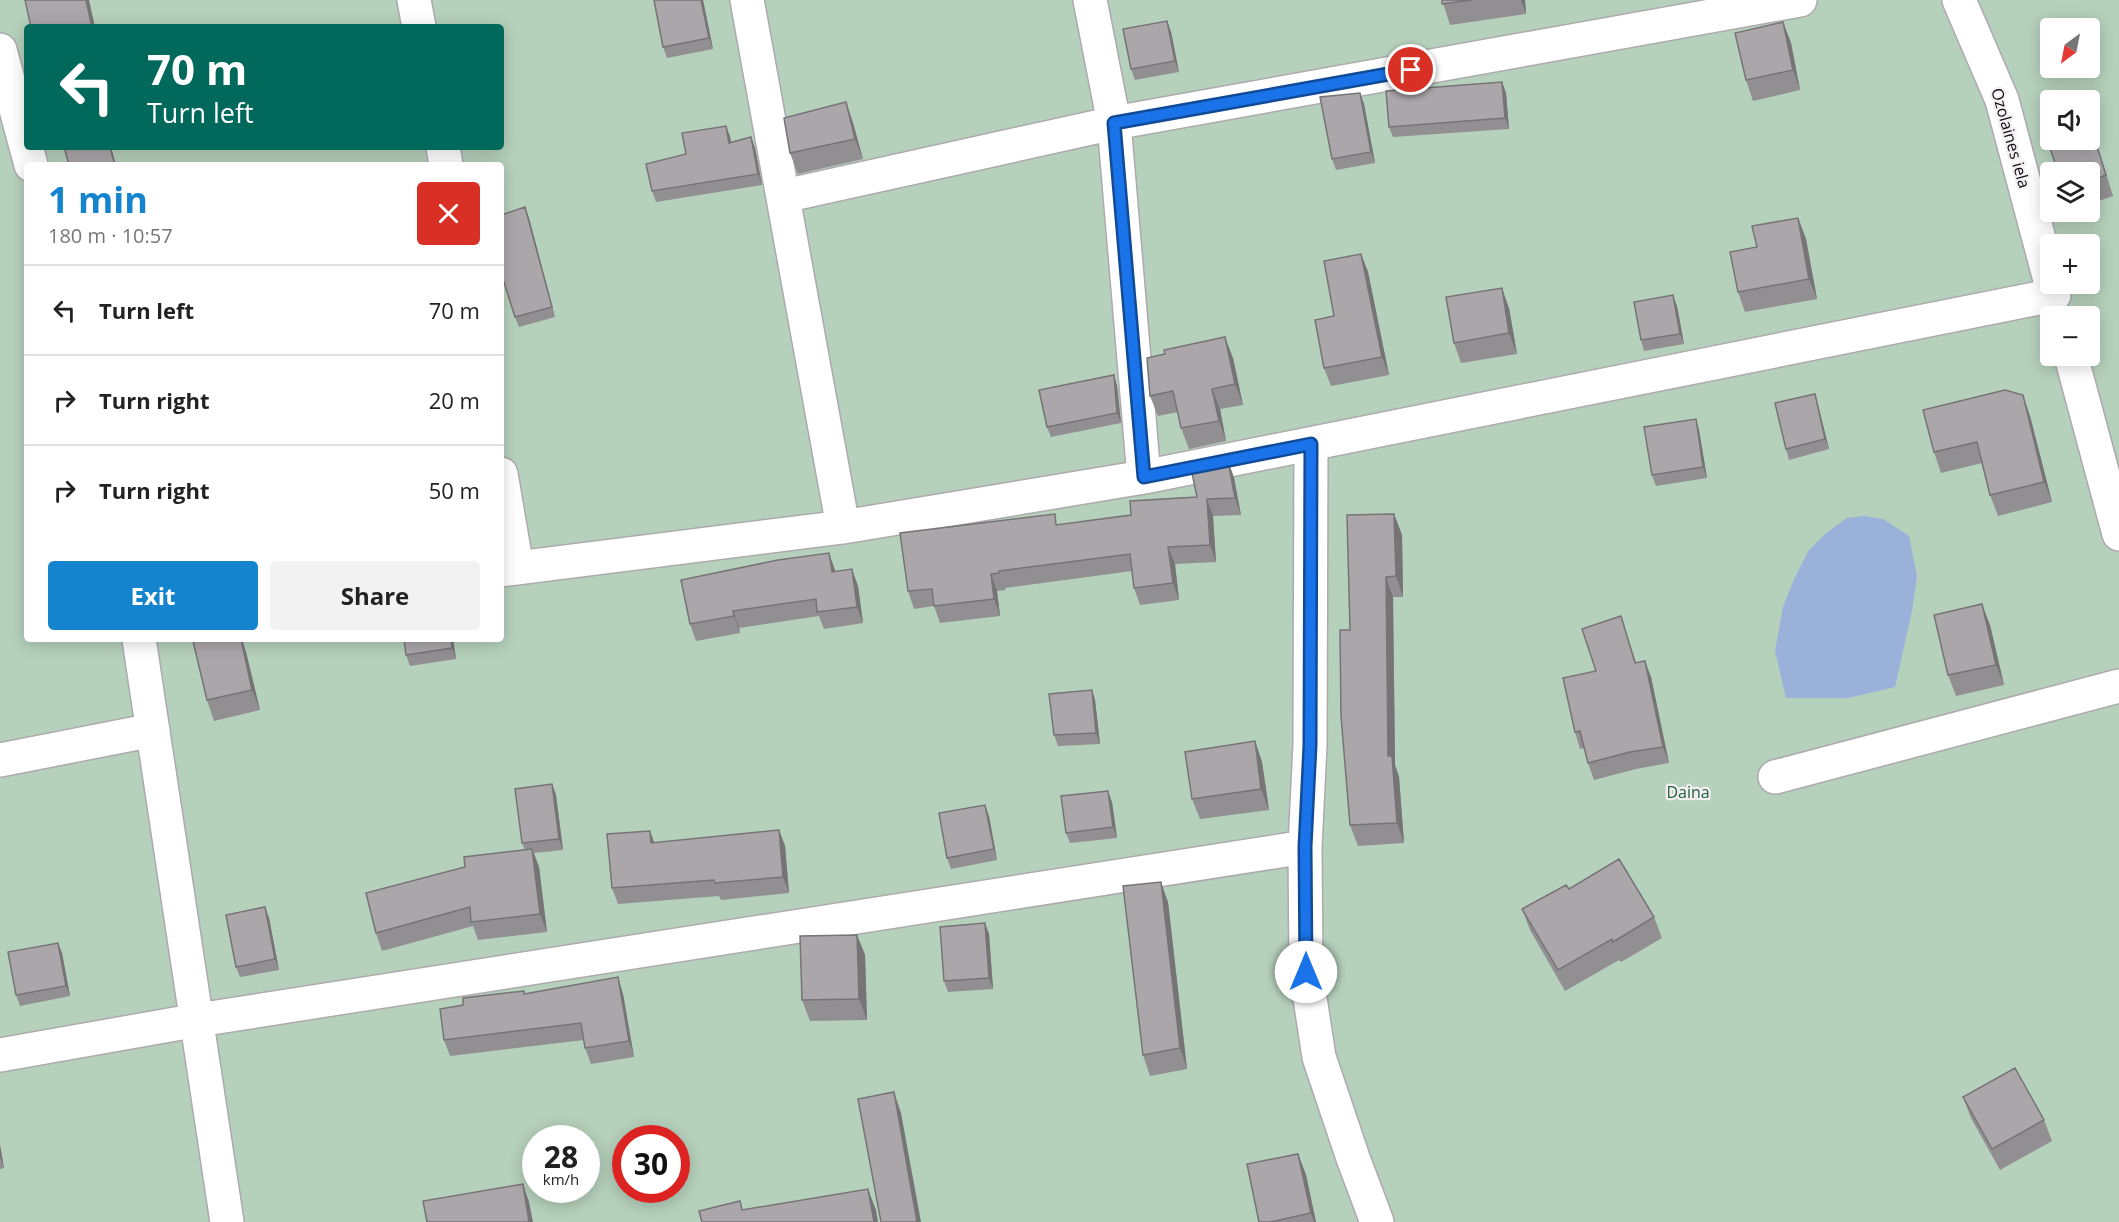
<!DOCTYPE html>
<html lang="en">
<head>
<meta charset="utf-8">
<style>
  :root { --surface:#fff; --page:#f2f2f2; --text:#222; --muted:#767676; --line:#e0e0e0; --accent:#1384cd }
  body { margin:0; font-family:"Open Sans",sans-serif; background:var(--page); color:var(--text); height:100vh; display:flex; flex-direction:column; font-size:22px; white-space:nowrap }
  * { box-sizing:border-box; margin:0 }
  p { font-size:20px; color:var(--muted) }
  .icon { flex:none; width:33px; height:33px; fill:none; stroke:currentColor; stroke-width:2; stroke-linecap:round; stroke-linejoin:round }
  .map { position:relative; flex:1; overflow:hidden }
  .panel { position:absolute; left:24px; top:162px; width:480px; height:480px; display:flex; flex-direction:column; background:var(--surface); border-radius:6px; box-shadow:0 3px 15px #0003 }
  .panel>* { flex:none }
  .top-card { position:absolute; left:24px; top:24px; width:480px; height:126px; border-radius:6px; box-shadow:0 3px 15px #0003; background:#00695c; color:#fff; overflow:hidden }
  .needle { width:39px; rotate:212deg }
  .buttons { position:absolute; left:2040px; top:18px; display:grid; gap:12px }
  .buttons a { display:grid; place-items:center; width:60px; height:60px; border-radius:6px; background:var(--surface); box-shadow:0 3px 15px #0003; font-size:30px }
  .speed { position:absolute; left:522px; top:1125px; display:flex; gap:12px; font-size:30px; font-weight:700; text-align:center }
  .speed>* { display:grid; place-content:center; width:78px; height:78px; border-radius:50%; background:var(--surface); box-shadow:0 3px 15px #0003; line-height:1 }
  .speed small { font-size:15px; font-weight:400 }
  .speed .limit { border:9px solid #d22; background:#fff; color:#111 }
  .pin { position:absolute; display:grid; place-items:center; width:51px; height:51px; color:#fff; margin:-26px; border:3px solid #fff; border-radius:50%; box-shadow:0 2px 6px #0007 }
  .me { position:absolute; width:66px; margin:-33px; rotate:0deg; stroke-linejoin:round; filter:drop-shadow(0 0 4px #0008) }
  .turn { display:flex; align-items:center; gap:21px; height:126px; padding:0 24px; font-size:27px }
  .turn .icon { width:78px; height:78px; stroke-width:2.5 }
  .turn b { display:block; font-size:42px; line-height:51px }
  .round { display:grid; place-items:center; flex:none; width:63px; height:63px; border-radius:6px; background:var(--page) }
  .head { display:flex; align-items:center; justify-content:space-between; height:102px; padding:0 24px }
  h1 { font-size:36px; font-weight:700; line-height:45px; color:var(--accent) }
  .button { display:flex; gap:12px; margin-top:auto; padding:12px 24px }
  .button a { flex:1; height:69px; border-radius:6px; background:var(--accent); color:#fff; font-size:24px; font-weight:700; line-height:69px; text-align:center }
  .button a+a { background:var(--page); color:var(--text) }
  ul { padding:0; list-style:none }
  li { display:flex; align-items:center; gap:18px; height:90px; padding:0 24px; border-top:2px solid var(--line) }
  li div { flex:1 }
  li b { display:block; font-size:22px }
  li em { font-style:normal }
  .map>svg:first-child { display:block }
  .green { fill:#b5d0bb; fill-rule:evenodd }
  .water { fill:#9ab2da }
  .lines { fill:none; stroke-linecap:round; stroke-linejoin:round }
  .minor-casing { stroke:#adaaad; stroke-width:36 }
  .minor { stroke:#fff; stroke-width:33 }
  .wall { fill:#928f92 }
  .shaded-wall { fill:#777477 }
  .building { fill:#aaa6aa; stroke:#777477; stroke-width:1.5 }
  .route-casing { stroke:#114b97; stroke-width:15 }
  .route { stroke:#1a73e8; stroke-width:10 }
  .labels { text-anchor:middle; stroke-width:4.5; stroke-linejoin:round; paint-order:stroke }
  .street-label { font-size:16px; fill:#0e0d0e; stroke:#f3eff3 }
  .park-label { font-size:16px; fill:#206139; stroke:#f3eff3 }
</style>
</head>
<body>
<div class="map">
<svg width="2119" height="1222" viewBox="0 0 2119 1222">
  <rect width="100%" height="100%" fill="#e5e2e5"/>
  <path class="green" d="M0,0H2119V1222H0ZM27,27H501V147H27ZM2050,28H2090V68H2050ZM2050,100H2090V140H2050ZM27,165H501V639H27ZM2050,172H2090V212H2050ZM2050,244H2090V284H2050ZM2050,316H2090V356H2050ZM536,1138H586V1190H536ZM626,1138H676V1190H626Z"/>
  <path class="water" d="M1864,516L1883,519L1909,536L1917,576L1912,611L1895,687L1848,698H1786L1775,651L1783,607L1794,579L1809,550L1825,534L1847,518Z"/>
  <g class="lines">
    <g class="minor-casing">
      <path id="minor" d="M414,0L419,27
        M747,0L843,527
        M1090,0L1114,123L1144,477
        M1959,0L2002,100L2050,280
        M0,50L31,165
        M443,147L446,165
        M784,196L1114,123L1800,0
        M2071,356L2119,534
        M1311,444L1310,745L1305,847L1306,972L1319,1057L1353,1158L1377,1222
        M501,474L517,568
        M501,570L843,527L1144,477L2054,295
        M139,639L227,1222
        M0,760L153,730
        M1775,777L2119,686
        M0,1055L198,1020L1305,847"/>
    </g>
    <use href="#minor" class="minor"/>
  </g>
  <path class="wall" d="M654,0H703L713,49L667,58L663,47Z
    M1442,0H1525L1526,14L1450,25Z
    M1167,21L1171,32L1179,72L1135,80L1131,69Z
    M1783,22L1791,43L1800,90L1753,101L1746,80Z
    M1502,82L1506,93L1509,129L1393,137L1389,127Z
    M1360,93L1364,104L1375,163L1336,170L1332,159Z
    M846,102L853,123L863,159L798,174L790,153Z
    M2090,123L2113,196L2090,204V172L2056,140Z
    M726,126L731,142L751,137L755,148L762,185L656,202L652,191L686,154Z
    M529,218L555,317L519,327L515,317Z
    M1798,218L1806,239L1817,299L1745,312L1738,292L1757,247Z
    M1361,254L1368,272L1389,375L1331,386L1324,368L1334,316Z
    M1677,306L1684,344L1644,351L1641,340Z
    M1509,308L1517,354L1461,363L1454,343Z
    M1233,358L1243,405L1220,409L1226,441L1189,449L1181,428L1178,412L1158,416L1150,396Z
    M1114,375L1117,386L1121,423L1051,437L1047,427Z
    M1818,405L1829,449L1789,460L1786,449Z
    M2030,416L2052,502L1998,516L1990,495L1982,463L1941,473L1934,452Z
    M1696,419L1699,430L1707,478L1656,486L1652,475Z
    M1228,461L1234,478L1241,515L1213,516L1216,562L1175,564L1179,600L1140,605L1134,588L1132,571L1005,588L1006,590L997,591L1000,616L940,623L934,606L914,609L908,591L1059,525L1131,515L1197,497Z
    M1394,514L1402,535L1403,597H1393L1395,765L1399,777L1404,843L1358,846L1350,825V630Z
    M835,571L858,586L863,623L824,629L819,616L739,628L740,633L696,641L690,624Z
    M1990,625L2004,685L1956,696L1948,675Z
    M1626,632L1636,662L1651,677L1669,763L1636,769L1594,780L1588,763L1584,748L1580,749L1575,732L1596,671Z
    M404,639H453L456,659L410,666L406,655Z
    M246,652L260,710L214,721L207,700Z
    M1092,690L1095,700L1100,744L1058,746L1054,735Z
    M1255,741L1262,762L1269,810L1200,819L1192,799Z
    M552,784L556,795L563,850L534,853L539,867L547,932L478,940L473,926L382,951L376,933L465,867L525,850L522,843Z
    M1112,802L1117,838L1070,843L1066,833Z
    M989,816L997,860L951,869L947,858Z
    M779,830L785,846L789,893L721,900L719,896L618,904L612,888L654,843Z
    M1569,889L1654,917L1662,938L1621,962L1619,960L1565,991L1530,930L1522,909Z
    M1168,902L1187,1069L1150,1076L1143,1055Z
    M265,907L269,918L279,970L240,977L236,967Z
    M985,923L989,934L993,989L948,992L944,981Z
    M857,935L865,955L867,1020L810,1021L802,1000Z
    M62,953L70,996L20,1006L16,995Z
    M524,991L525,994H623L634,1057L591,1064L585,1048L584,1040L450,1056L444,1040L463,1005Z
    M1963,1097L2044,1120L2052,1141L2000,1170L1971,1118Z
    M0,1145L4,1168L0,1169Z
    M1298,1154L1306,1175L1316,1222H1259Z"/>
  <path class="shaded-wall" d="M86,0H89L95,27H92Z
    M701,0H703L713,49L709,38Z
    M1521,0H1525L1526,14Z
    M1167,21L1171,32L1179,72L1175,61Z
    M1783,22L1791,43L1800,90L1793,70Z
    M1502,82L1506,93L1509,129L1505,118Z
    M1360,93L1364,104L1375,163L1371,152Z
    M846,102L853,123L863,159L855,139Z
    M726,126L730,136L733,153L729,143Z
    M751,137L755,148L762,185L758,174Z
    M110,147H111L116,165H115Z
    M525,207L529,218L555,317L552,307Z
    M1798,218L1806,239L1817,299L1809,279Z
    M1361,254L1368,272L1389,375L1382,357Z
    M1502,288L1509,308L1517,354L1509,333Z
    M1673,295L1677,306L1684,344L1680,334Z
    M1225,337L1233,358L1243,405L1235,384Z
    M1114,375L1117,386L1121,423L1117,413Z
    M1212,389L1220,409L1226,441L1219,421Z
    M1815,394L1818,405L1829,449L1825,439Z
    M2023,395L2030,416L2052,502L2044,482Z
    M1696,419L1699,430L1707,478L1703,467Z
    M1228,461L1234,478L1241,515L1235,498Z
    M1207,499L1213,516L1216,562L1210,545Z
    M1394,514L1402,535L1403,597L1396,576Z
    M1168,547L1175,564L1179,600L1173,583Z
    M829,553L835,570L838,589L832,572Z
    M852,569L858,586L863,623L857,607Z
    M991,574L997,591L1000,616L994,599Z
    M1386,577L1393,597L1395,765L1399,777L1404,843L1397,823L1388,756Z
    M1982,604L1990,625L2004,685L1996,665Z
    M733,611L739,628L740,633L734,616Z
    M241,639H242L246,652L260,710L252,690Z
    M451,639H453L456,659L452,648Z
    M1645,661L1651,677L1669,763L1663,747Z
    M1092,690L1095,700L1100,744L1096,733Z
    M1255,741L1262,762L1269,810L1261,789Z
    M552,784L556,795L563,850L559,839Z
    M1108,791L1112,802L1117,838L1113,827Z
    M985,805L989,816L997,860L994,849Z
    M779,830L785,846L789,893L783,877Z
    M650,831L656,847L651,843Z
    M532,849L539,867L547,932L540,914Z
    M1161,882L1168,902L1187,1069L1180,1048Z
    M265,907L269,918L279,970L275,959Z
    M985,923L989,934L993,989L989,978Z
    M857,935L865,955L867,1020L859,999Z
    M58,943L62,953L70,996L66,986Z
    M618,977L623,994L634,1057L629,1041Z
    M894,1092L901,1113L921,1222H917Z
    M0,1145L4,1168L0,1157Z
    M1298,1154L1306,1175L1316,1222H1314L1311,1213Z
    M523,1184L529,1202L533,1222H529Z
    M868,1189L876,1210L878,1222H874Z"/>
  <path class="building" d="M25,0H86L92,27H31Z
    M654,0H701L709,38L663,47Z
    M1442,0H1472L1442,4Z
    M1167,21L1175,61L1131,69L1123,29Z
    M1783,22L1793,70L1746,80L1735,33Z
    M1502,82L1505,118L1389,127L1386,91Z
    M1360,93L1371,152L1332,159L1320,97Z
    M846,102L855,139L790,153L784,118Z
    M2090,124L2106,175L2090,181V172H2058L2048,142L2055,140H2090Z
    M726,126L729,143L751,137L758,174L652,191L646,164L686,154L682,133Z
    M64,147H110L115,165H69Z
    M525,207L552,307L515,317L501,273V215Z
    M1798,218L1809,279L1738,292L1730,252L1757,247L1752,226Z
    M1361,254L1382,357L1324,368L1315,320L1334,316L1324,261Z
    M1502,288L1509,333L1454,343L1446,297Z
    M1673,295L1680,334L1641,340L1634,302Z
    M1225,337L1235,384L1212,389L1219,421L1181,428L1173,391L1150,396L1147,358L1165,354L1164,350Z
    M1114,375L1117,413L1047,427L1039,390Z
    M2005,390L2023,395L2044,482L1990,495L1977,442L1934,452L1923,410Z
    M1815,394L1825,439L1786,449L1775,403Z
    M1696,419L1703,467L1652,475L1644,427Z
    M1228,461L1235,498L1207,499L1210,545L1168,547L1173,583L1134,588L1130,554L999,571V573L991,574L994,599L934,606L932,589L908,591L900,533L1055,514L1056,525L1131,515L1130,501L1197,497L1191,468Z
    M1394,514L1396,576L1386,577L1388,756H1392L1397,823L1350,825L1341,716L1340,630H1350L1347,515Z
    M829,553L832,572L852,569L857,607L817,612L816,599L733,611L734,616L690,624L681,580L778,560Z
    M1982,604L1996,665L1948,675L1934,615Z
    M1621,616L1635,663L1645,661L1663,747L1630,752L1588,763L1580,731L1575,732L1563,678L1596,671L1582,629Z
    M204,639H241L252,690L207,700L193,641Z
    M404,639H451L452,648L406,655Z
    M1092,690L1096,733L1054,735L1049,694Z
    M1255,741L1261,789L1192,799L1185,752Z
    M552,784L559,839L522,843L515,789Z
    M1108,791L1113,827L1066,833L1061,796Z
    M985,805L994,849L947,858L939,813Z
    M779,830L783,877L715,883L714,880L612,888L607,834L650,831L651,843Z
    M532,849L540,914L471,922L470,907L376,933L366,893L465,867L464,857Z
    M1619,859L1654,917L1613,942L1612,939L1558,970L1522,909L1566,885L1569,889Z
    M1161,882L1180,1048L1143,1055L1123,886Z
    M265,907L275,959L236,967L226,915Z
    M985,923L989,978L944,981L940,927Z
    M857,935L859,999L802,1000L800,936Z
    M58,943L66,986L16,995L8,952Z
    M618,977L629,1041L585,1048L581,1023L444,1040L440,1009L463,1005V998L524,991V994Z
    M2015,1068L2044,1120L1992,1149L1963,1097Z
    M894,1092L917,1222H881L858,1099Z
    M1298,1154L1311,1213L1270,1222H1259L1247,1164Z
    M523,1184L529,1222H427L423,1201Z
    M868,1189L874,1222H702L699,1211L740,1201L742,1210Z"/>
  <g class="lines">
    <g class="route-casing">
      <path id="route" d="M1306,972L1305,847L1310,745L1311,444L1144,477L1114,123L1411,70"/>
    </g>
    <use href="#route" class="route"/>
  </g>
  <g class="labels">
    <g class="street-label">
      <text transform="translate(2011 138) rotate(74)" y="6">Ozolaines iela</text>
    </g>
    <g class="park-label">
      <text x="1688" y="798">Daina</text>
    </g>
  </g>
</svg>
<div class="buttons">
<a><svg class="needle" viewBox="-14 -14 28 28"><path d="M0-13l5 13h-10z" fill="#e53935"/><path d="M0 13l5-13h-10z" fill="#767676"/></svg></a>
<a><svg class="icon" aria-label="sound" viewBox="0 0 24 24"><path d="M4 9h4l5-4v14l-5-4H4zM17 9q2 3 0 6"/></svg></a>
<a><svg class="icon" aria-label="layers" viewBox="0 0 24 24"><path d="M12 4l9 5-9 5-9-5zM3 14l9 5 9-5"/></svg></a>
<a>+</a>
<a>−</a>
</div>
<div class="speed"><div>28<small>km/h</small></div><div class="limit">30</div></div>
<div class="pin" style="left:1411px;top:70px;background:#d93025"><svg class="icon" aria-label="arrive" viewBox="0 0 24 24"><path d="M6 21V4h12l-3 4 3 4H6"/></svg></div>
<svg class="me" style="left:1306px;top:972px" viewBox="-20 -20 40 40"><circle r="19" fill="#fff"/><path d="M0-13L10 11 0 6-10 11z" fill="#1a73e8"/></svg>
<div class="top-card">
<div class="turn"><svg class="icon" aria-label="left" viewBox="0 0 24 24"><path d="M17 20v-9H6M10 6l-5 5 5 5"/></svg><div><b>70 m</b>Turn left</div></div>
</div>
<section class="panel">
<div class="head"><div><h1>1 min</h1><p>180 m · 10:57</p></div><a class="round" style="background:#d93025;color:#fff"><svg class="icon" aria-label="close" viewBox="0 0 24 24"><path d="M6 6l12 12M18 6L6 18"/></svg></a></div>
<ul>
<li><svg class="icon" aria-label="left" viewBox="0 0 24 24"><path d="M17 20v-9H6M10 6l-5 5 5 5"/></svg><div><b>Turn left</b></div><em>70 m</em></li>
<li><svg class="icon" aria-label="right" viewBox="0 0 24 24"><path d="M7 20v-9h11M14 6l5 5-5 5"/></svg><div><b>Turn right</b></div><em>20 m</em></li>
<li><svg class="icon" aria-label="right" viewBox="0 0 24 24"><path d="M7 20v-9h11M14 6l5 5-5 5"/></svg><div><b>Turn right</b></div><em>50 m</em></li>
</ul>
<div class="button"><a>Exit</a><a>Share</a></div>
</section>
</div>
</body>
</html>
